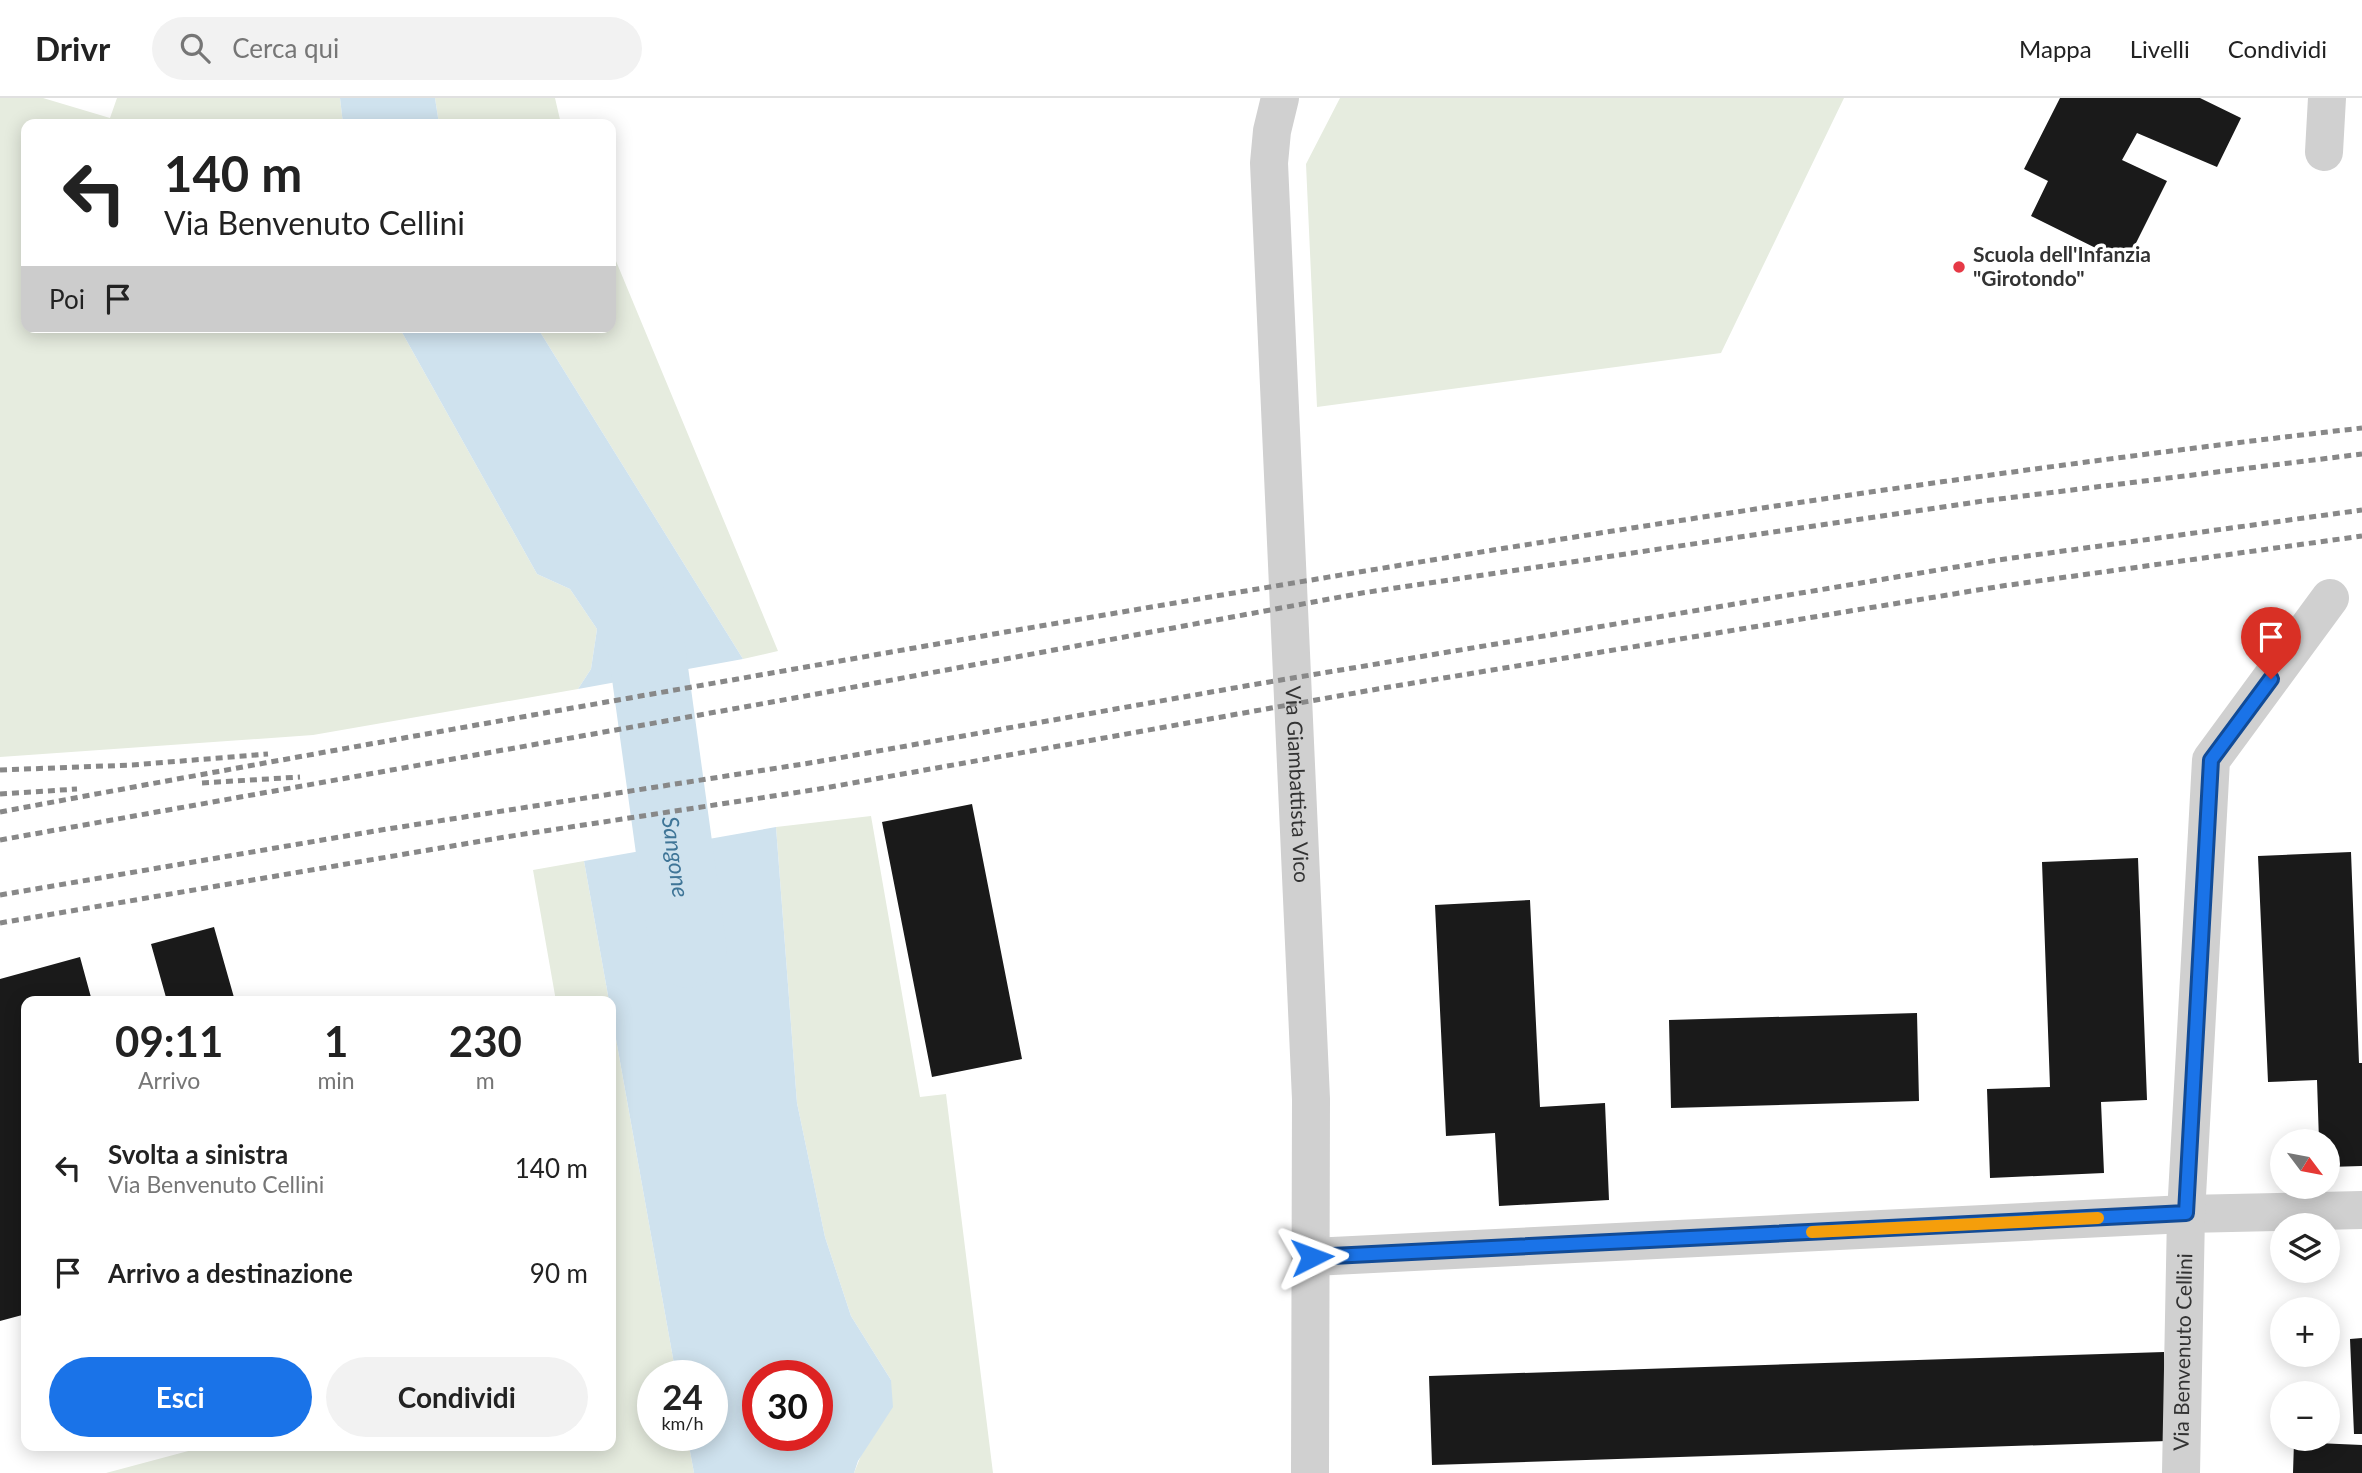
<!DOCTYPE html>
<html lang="it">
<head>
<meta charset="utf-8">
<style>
  :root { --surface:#fff; --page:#f2f2f2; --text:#222; --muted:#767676; --line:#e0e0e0; --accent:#1a73e8 }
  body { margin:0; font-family:Lato,sans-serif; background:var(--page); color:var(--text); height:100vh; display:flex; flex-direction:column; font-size:26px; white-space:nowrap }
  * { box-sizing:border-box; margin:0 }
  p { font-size:23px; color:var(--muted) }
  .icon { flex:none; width:38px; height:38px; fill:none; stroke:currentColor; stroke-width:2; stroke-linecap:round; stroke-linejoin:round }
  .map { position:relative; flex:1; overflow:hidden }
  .panel { position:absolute; left:21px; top:898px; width:595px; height:455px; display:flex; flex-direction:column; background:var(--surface); border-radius:14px; box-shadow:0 4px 18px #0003 }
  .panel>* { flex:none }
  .banner { position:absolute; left:21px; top:21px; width:595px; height:214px; border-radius:14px; box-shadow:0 4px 18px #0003; background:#fff; color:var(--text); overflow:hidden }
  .needle { width:46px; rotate:122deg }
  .buttons { position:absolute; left:2270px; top:1031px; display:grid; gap:14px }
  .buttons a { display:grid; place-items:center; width:70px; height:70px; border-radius:50%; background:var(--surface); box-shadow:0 4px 18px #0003; font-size:35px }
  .speed { position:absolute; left:637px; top:1262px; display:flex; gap:14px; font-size:35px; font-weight:700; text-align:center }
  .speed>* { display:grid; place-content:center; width:91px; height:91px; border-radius:50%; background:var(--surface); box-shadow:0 4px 18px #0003; line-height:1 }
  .speed small { font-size:18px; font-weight:400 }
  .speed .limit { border:10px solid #d22; background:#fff; color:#111 }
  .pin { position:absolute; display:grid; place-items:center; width:60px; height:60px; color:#fff; margin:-72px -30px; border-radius:50% 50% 50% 0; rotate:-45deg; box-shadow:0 0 7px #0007 }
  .pin .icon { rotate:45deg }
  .me { position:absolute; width:77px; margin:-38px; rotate:87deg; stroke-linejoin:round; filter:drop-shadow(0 0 5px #0008) }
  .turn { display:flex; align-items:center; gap:24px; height:147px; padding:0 28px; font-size:32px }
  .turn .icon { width:91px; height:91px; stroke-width:2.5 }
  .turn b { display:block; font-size:49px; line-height:60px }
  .then { display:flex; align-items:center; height:66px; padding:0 28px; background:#0003; gap:14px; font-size:26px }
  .eta { display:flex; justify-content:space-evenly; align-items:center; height:119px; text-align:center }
  .eta b { font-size:42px; font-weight:700; line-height:49px }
  .button { display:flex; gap:14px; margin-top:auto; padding:14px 28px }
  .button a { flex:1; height:80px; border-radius:42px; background:var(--accent); color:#fff; font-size:28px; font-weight:700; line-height:80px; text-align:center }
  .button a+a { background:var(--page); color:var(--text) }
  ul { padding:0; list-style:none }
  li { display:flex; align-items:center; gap:21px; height:105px; padding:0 28px }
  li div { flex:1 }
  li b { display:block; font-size:26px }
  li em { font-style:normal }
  header { display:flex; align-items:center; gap:42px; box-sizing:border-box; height:98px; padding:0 35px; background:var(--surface); border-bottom:2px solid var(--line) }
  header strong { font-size:33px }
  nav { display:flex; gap:38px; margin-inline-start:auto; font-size:24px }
  .search { width:490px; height:63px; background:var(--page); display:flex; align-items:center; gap:18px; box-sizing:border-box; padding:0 24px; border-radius:38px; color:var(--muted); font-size:26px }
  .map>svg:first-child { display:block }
  .green { fill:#e6ecdf }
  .water { fill:#cfe2ee; fill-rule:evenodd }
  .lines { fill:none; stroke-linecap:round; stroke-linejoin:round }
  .river { stroke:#cfe2ee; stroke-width:77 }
  .building { fill:#1a1a1a }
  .minor { stroke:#d0d0d0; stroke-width:38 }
  .rail { stroke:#888; stroke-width:5; stroke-dasharray:7 5; stroke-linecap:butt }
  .route-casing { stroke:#114b97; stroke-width:18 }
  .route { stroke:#1a73e8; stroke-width:12 }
  .slow { stroke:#f59e0b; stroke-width:12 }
  .poi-dot { fill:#e63946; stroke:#fff; stroke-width:2.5 }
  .labels { text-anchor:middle; stroke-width:7; stroke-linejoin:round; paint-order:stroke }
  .poi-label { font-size:21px; font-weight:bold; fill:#333; stroke:#fff; text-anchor:start }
  .street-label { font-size:21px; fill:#333; stroke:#fff }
  .water-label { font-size:23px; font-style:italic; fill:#3f7597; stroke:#fff }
</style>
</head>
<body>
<header>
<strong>Drivr</strong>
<div class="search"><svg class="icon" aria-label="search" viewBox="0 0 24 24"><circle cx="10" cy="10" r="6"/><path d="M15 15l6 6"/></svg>Cerca qui</div>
<nav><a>Mappa</a><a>Livelli</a><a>Condividi</a></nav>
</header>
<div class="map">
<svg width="2362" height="1375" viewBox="0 0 2362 1375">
  <rect width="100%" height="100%" fill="#fff"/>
  <path class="green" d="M0,0H43L110,20L117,0H340L343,26H26V229H399L537,476L570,491L597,531L591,571L578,591L313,637L0,659Z
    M435,0H555L561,26H439Z
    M1340,0H1844L1721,255L1317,309L1306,66Z
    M611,151L778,553L743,561L537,229H611Z
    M871,718L920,999L946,996L993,1375H854L891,1282L851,1218L825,1139L797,1005L776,729Z
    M584,763L609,903H556L533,772Z
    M611,913L676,1277L653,1278V1337H687L694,1375H106L192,1352L191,1348H611Z"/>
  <path class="water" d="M340,0H435L439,26H343Z
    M399,229H537L743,561L578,591L591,571L597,531L570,491L537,476Z
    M776,729L797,1005L825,1139L851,1218L891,1282L893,1309L858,1363L854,1375H694L687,1337H712V1278L676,1277L611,913V903H609L584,763ZM758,1278H817V1337H758Z"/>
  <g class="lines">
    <path class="river" id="s1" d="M617,480L646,546L688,851"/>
  </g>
  <path class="building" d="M2060,0H2200L2241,20L2217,69L2137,35L2122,62L2167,83L2126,165L2031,118L2048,83L2024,71Z
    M972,706L1022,961L932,979L882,724Z
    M2351,754L2359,965H2362V1068L2328,1069V1043H2319L2317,982L2268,984L2258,758Z
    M2138,760L2147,1002L2101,1004L2104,1075L1990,1080L1987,991L2050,989L2042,764Z
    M1530,802L1540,1009L1605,1005L1609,1102L1499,1108L1495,1035L1446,1038L1435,807Z
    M214,829L235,903H167L151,846Z
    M80,859L92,903H26V1216L0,1223V881Z
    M1917,915L1919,1003L1671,1010L1669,922Z
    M2362,1240V1336H2354L2350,1241Z
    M2164,1254L2167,1343L1432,1367L1429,1278Z
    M2294,1344L2362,1347V1375H2293Z"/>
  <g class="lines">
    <g class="minor">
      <path id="s2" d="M1280,0L1272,33L1269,65L1311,1001L1310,1375"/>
      <path d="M2324,54L2327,0"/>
      <path d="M1312,1159L2186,1116L2362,1112"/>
      <path id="s3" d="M2181,1375L2186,1116L2211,662L2330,500"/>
    </g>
    <path class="rail" d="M0,672L132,667L268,656
      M202,685L300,679
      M0,696L77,691
      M0,714C323,653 647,597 971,540C1433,460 1896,383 2362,330
      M0,742L800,599L1362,495L1983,403L2362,356
      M0,797L381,732L816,664L1251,587L1998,462L2362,412
      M0,825L505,739L819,691L1383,590L2002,488L2362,438"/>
  </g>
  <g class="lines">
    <g class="route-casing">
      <path id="route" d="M1312,1159L2186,1115L2211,662L2271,581"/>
    </g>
    <use href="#route" class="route"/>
    <path class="slow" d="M1812,1134L2098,1120"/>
  </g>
  <circle class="poi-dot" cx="1959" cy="169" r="7"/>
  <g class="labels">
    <g class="poi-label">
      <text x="1973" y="164">Scuola dell'Infanzia<tspan x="1973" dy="24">"Girotondo"</tspan></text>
    </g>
    <g class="street-label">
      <text dy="7" stroke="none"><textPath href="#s2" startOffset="688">Via Giambattista Vico</textPath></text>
      <text dy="7" stroke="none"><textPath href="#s3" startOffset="121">Via Benvenuto Cellini</textPath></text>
    </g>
    <g class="water-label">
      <text dy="8" stroke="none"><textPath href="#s1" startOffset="287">Sangone</textPath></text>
    </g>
  </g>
</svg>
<div class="buttons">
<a><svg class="needle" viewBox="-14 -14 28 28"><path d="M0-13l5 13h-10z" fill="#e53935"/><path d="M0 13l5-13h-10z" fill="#767676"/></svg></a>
<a><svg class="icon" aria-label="layers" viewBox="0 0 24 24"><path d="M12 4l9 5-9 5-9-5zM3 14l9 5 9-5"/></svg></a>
<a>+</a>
<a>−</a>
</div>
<div class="speed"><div>24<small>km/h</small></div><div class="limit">30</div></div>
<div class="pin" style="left:2271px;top:581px;background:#d93025"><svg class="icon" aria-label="arrive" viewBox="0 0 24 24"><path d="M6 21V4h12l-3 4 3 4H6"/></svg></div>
<svg class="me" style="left:1312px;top:1159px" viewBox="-20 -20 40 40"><path d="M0-17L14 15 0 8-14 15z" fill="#1a73e8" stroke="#fff" stroke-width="4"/></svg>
<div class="banner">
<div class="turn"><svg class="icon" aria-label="left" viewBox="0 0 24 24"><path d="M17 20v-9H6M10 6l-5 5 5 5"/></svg><div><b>140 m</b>Via Benvenuto Cellini</div></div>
<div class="then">Poi<svg class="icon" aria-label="arrive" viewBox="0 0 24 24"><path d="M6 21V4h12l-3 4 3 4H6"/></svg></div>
</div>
<section class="panel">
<div class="eta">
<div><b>09:11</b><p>Arrivo</p></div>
<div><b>1</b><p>min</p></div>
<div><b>230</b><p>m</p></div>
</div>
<ul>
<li><svg class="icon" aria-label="left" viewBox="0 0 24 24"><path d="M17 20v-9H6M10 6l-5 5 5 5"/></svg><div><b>Svolta a sinistra</b><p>Via Benvenuto Cellini</p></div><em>140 m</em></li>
<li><svg class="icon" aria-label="arrive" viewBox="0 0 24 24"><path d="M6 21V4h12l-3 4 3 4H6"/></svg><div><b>Arrivo a destinazione</b></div><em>90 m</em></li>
</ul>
<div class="button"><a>Esci</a><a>Condividi</a></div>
</section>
</div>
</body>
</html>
